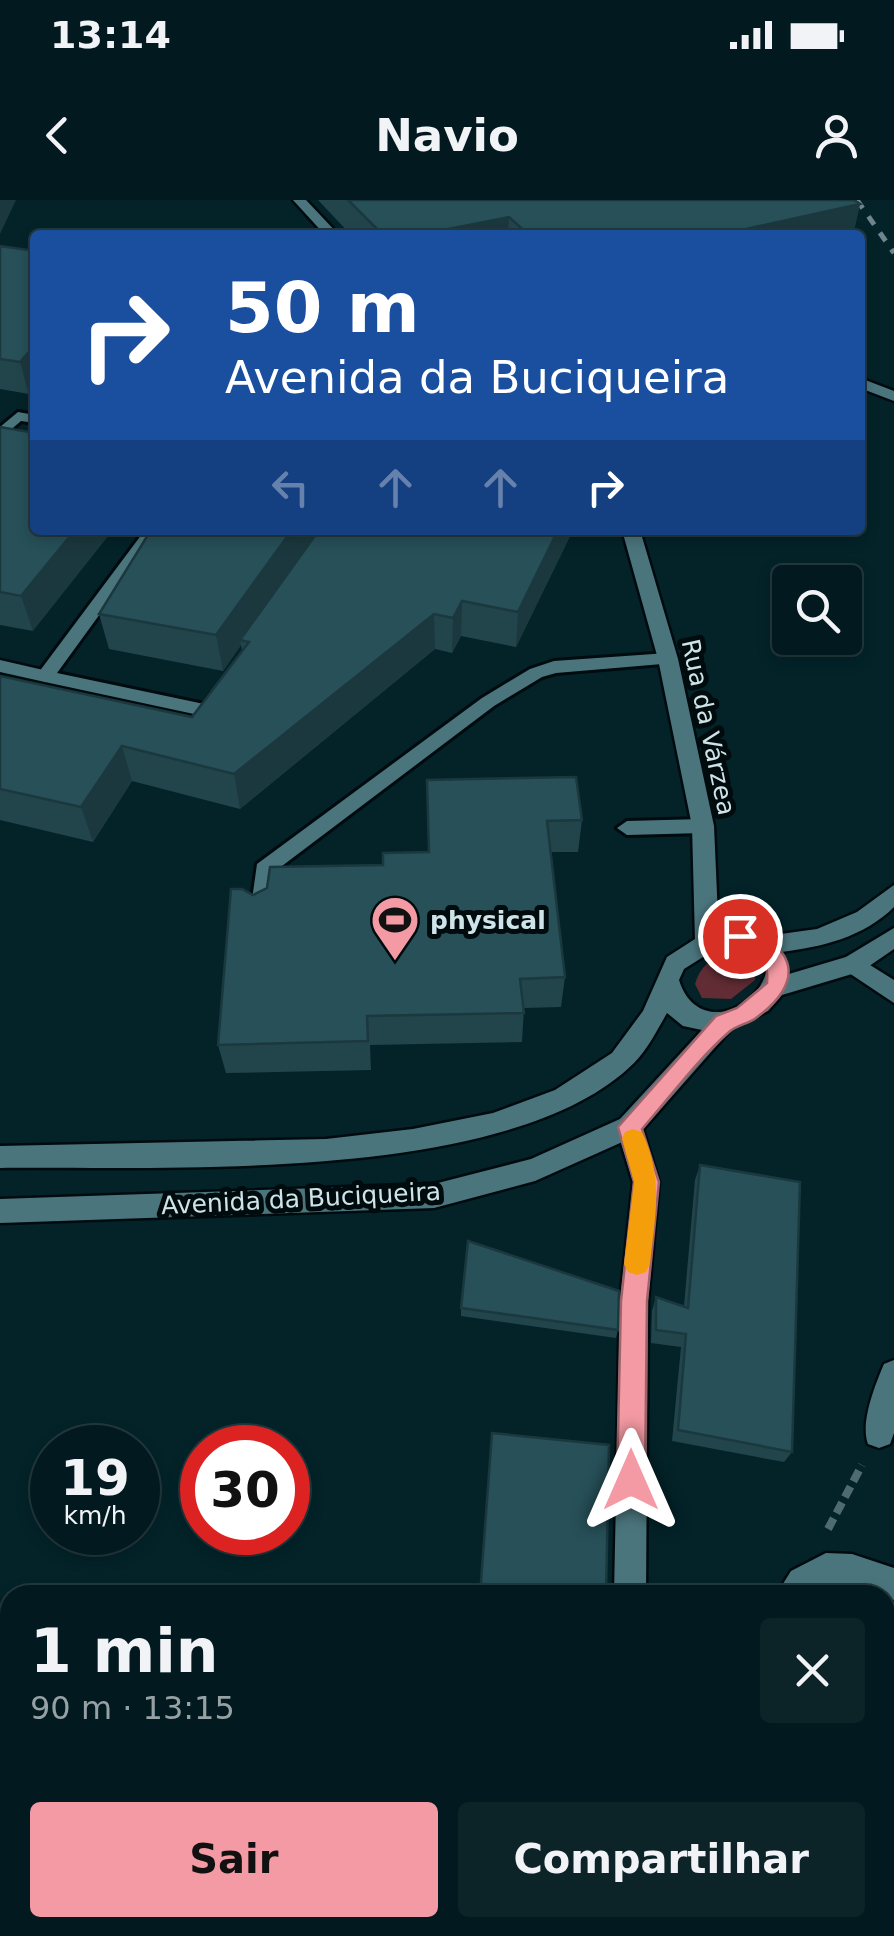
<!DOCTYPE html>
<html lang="pt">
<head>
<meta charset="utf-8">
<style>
  :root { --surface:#021a1f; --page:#0c2328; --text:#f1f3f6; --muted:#96a1a4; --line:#23383d; --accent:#f49aa4 }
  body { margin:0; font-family:"DejaVu Sans",sans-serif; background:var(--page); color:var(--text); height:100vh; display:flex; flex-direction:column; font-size:38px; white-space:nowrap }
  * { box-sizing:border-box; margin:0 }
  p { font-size:32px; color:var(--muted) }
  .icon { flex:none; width:55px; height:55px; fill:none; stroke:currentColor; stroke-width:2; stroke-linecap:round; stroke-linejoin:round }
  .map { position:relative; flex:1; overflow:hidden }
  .side { position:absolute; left:0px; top:1385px; width:895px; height:352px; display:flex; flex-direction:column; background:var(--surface); border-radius:30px 30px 0 0; box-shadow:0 5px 15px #0003,0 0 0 2px var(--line) }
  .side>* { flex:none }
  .top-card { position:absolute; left:30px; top:30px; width:835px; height:305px; border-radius:10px; box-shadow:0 5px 15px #0003,0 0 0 2px var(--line); background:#1a4fa0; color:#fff; overflow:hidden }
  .tools { position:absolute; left:772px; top:365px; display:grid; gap:20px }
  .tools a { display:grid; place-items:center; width:90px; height:90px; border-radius:10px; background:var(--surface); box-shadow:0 5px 15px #0003,0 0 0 2px var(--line); font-size:50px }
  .speed { position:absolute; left:30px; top:1225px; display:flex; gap:20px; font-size:50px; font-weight:700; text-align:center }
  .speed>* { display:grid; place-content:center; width:130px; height:130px; border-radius:50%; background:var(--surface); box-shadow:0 5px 15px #0003,0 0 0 2px var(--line); line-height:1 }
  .speed small { font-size:25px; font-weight:400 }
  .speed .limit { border:15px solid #d22; background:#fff; color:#111 }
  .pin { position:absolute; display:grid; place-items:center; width:85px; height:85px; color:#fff; margin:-42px; border:5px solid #fff; border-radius:50%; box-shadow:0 2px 10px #0007 }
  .me { position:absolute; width:110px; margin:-55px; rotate:0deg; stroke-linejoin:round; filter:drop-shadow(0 0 8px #0008) }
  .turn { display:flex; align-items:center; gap:35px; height:210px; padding:0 30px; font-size:45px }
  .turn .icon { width:130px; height:130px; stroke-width:2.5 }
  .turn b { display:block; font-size:70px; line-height:85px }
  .lanes { display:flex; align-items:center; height:95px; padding:0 30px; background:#0003; justify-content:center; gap:50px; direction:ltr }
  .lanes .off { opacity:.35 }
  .round { display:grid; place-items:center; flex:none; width:105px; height:105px; border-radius:10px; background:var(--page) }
  .headline { display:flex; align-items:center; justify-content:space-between; height:170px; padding:0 30px }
  h1 { font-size:60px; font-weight:700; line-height:75px }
  .primary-button { display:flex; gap:20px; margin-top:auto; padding:20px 30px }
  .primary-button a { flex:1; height:115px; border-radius:10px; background:var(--accent); color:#111; font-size:40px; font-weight:700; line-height:115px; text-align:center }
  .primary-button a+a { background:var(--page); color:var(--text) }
  .status { display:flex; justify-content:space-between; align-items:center; height:70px; padding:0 50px; background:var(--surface); direction:ltr }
  .status svg { height:28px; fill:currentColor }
  header { display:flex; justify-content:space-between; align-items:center; height:130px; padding:0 30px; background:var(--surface); font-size:45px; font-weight:700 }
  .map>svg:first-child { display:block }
  .green { fill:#622c34 }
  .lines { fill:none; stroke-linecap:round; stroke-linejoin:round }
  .service-casing { stroke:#000b0f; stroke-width:6 }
  .minor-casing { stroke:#000b0f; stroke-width:5 }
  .tertiary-casing { stroke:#000b0f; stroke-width:5 }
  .path { stroke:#4f6b71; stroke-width:8; stroke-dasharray:12 6; stroke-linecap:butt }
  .service { fill:#4b757d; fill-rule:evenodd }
  .minor { fill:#4b757d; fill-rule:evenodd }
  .tertiary { fill:#4b757d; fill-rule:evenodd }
  .rail { stroke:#6c868c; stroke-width:5; stroke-dasharray:10 10; stroke-linecap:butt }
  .wall { fill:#22454c }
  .shaded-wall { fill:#1b383e }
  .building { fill:#275058; stroke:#1b383e; stroke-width:2.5 }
  .route { fill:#f49aa4; stroke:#9f646b; stroke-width:2.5 }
  .slow { fill:#f59e0b }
  .labels { text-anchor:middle; stroke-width:10; stroke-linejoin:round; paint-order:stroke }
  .street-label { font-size:25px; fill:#cee4e9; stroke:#000b0e }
  .poi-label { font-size:25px; font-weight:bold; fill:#cee4e9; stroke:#000b0e; text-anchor:start }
</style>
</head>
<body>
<div class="status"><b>13:14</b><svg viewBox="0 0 49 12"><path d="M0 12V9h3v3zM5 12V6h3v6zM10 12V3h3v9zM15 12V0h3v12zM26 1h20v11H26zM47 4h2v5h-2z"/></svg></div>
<header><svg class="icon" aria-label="back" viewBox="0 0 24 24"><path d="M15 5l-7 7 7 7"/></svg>Navio<svg class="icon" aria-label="person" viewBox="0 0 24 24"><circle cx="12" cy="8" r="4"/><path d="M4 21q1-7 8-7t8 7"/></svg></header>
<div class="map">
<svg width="894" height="1736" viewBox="0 0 894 1736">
  <rect width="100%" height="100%" fill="#032329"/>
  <path class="green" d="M728,754L754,763L755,780L731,799L702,798L695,784C700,767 710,758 728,754Z"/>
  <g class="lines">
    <g class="service-casing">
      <path id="service" d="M18,212L35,215V223L21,221L0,239V227Z
        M145,330H161L57,473L204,504L212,493H224L227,497L214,515L208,517L45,482L36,476Z
        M668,453L674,455V463L556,473L542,477L494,506L274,672L270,714L260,722L253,720L250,714L257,664L482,498L530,469L554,461Z
        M703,619L713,626L703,633L627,635L617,628L627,621Z"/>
    </g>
    <g class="minor-casing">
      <path id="minor" d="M293,0H306L339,35H325Z
        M860,178L894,191V201L860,188Z
        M622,330H640L678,459L714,626L719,740L707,749L695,740L692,626L658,459Z
        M0,460L52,472L55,476L45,482L0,472Z
        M854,755L894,780V803L846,771L842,764L846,757Z
        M629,916L638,919L642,927L659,982L648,1101L646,1395H614L620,1101L633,982L616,927L620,919Z
        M894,1160V1233L890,1244L879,1248L868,1244C860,1223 875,1185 884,1164Z
        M826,1353L852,1354L894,1368V1400L839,1384L824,1386L813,1395H776L791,1371Z
        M885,1478L894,1482V1524L885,1520Z
        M561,1728H598L595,1736H557Z"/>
    </g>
    <g class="tertiary-casing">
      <path id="tertiary" d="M894,685V707C864,737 822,747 781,752L789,774L846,757L894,728V749L862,771L782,795L768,811L733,827L638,935L535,981L434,1008L0,1023V999L434,984L531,959L620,919L702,830L683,826L667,813C657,830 648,849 634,863C511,985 165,966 0,968V946L326,939L413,929L493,913L555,890L612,853L643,811L667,757L709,730L737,727L766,736L817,729L857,712ZM722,745C744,744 756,750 767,769C757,814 695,833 679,780L684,769Z"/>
    </g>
    <path class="path" d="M828,1329L862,1265"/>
    <use href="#service" class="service"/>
    <use href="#minor" class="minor"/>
    <use href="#tertiary" class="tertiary"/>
    <path class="rail" d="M857,0L894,53"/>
  </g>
  <path class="wall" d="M318,0H854L860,4L853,35H351Z
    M0,46L35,51V187L29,194L0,189Z
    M0,227L33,431L0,425Z
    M573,330L516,447L461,436L452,453L435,449L240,609L132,581L93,642L0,620V476L192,517L242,451L241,445L223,471L109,449L99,414Z
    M427,580L582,620L578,652H551L565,777L561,807L524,808L522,842L370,845L371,870L226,873L218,845L383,665L429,652Z
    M700,965L792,1252L784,1262L672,1241L681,1147L651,1143L652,1111L656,1097L684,1106L695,980Z
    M461,1108L618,1130L616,1138L461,1116Z"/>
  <path class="shaded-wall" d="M0,0H16L0,34Z
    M860,4L853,35H719Z
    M509,17L508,35H418Z
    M35,145V187L29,194L20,162Z
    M75,330H113L33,431L21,396Z
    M292,330H321L240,440L241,445L223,471L216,435Z
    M558,330H573L516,447L518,412Z
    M462,401L461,436L452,453L453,418Z
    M434,414L435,449L240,609L234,574Z
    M122,546L132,581L93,642L81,607Z"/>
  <path class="building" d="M348,0H854L860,4L719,35H529L509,17L418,35H383Z
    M0,46L35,51V145L20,162L0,159Z
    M0,227L35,233V330H75L21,396L0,392Z
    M151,330H292L216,435L99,414Z
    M319,330H558L518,412L462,401L453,418L434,414L234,574L122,546L81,607L0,589V476L192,517L249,442L240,440Z
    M576,577L582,620L547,621L565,777L520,779L524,813L367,816L368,841L218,845L231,689H242L253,695L267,688L270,667L383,665V653L429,652L427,580Z
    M700,965L800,982L792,1252L678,1230L686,1134L656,1130V1097L688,1108Z
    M468,1041L619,1091L618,1130L461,1108Z
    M492,1233L609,1245L606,1395H480Z"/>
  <path class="route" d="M740,728C798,746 805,782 756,818C748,824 737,825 729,832C697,860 670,897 642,929L659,982L647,1101L645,1280L641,1290L631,1294L621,1290L617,1280L621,1101L634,982L618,927L716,816L737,808L767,783C770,747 747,756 730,736Z"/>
  <path class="slow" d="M633,929L642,932C664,978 655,1015 650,1064L646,1072L637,1075L628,1072L624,1064L634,982L622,939L625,932Z"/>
  <defs>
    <g id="stadium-pin" transform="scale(2.5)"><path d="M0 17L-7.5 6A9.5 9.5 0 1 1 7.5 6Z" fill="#f49aa4" stroke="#000b0e"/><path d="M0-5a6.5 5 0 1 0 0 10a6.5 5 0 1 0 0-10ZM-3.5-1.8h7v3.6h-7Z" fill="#111"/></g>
  </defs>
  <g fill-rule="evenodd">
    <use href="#stadium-pin" x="395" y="720"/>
  </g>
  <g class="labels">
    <g class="street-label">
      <text transform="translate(709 527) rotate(78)" y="9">Rua da Várzea</text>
      <text transform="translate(301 998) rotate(-3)" y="9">Avenida da Buciqueira</text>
    </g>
    <g class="poi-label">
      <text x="430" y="729">physical</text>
    </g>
  </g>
</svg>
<div class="tools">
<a><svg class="icon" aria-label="search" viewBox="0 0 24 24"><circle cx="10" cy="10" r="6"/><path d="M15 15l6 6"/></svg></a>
</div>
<div class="speed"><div>19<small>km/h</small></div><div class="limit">30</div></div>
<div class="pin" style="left:740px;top:736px;background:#d93025"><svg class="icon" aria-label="arrive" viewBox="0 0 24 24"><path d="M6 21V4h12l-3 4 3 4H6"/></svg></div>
<svg class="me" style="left:631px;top:1280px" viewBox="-20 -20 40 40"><path d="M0-17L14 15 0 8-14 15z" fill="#f49aa4" stroke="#fff" stroke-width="4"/></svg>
<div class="top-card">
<div class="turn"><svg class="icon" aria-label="right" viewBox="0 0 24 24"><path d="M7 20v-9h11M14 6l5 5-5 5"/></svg><div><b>50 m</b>Avenida da Buciqueira</div></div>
<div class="lanes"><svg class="icon off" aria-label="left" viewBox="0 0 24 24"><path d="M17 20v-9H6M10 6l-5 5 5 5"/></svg><svg class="icon off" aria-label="ahead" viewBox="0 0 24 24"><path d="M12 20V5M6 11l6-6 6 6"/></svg><svg class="icon off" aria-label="ahead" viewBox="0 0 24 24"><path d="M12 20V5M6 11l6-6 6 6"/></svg><svg class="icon" aria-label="right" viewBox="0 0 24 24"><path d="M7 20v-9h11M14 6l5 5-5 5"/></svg></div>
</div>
<section class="side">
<div class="headline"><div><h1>1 min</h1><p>90 m · 13:15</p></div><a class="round"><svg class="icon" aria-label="close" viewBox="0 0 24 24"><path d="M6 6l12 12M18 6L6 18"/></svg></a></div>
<div class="primary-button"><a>Sair</a><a>Compartilhar</a></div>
</section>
</div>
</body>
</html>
